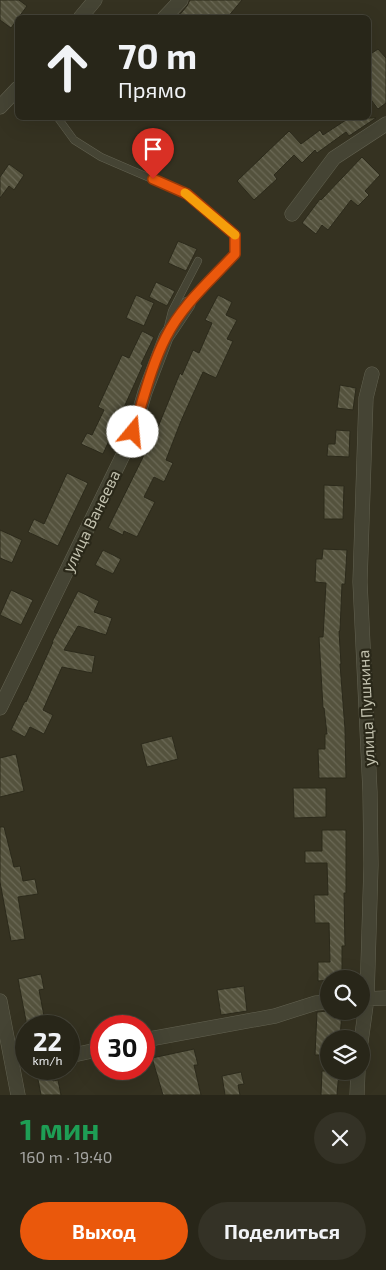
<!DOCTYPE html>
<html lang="ru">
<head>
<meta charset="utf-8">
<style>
  :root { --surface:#282619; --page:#343226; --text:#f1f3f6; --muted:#a5a5a2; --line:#444338; --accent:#ea580c }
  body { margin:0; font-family:"Exo 2",sans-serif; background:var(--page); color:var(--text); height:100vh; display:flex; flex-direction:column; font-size:19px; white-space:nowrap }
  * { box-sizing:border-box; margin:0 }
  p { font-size:16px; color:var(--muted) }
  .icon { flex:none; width:28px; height:28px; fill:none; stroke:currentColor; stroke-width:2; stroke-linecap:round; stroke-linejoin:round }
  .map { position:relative; height:1095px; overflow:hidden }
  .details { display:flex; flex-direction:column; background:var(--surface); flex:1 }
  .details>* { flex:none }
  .banner { position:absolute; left:15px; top:15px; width:356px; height:105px; border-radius:8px; box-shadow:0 5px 20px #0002,0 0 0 1px var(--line); background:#282619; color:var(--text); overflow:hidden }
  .buttons { position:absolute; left:320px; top:970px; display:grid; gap:10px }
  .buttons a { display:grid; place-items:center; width:50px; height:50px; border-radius:50%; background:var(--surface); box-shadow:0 5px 20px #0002,0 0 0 1px var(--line); font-size:25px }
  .speed { position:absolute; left:15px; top:1015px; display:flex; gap:10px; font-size:25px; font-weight:700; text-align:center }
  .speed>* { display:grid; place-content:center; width:65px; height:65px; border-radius:50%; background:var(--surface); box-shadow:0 5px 20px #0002,0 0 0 1px var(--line); line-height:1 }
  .speed small { font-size:12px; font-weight:400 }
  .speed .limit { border:8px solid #d22; background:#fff; color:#111 }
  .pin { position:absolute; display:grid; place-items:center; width:42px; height:42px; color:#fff; margin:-51px -21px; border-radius:50% 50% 50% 0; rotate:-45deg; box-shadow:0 0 5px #0007 }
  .pin .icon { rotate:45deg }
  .me { position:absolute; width:55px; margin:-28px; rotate:17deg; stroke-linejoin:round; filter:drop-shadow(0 0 4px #0008) }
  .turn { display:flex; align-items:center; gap:18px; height:105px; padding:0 20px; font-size:22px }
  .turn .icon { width:65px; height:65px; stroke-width:2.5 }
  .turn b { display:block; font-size:35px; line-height:42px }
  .round { display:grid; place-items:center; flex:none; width:52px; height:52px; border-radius:26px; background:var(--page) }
  .head { display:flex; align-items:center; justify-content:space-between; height:85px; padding:0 20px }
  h1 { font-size:30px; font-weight:700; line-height:38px; color:#1e9e55 }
  .primary-button { display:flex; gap:10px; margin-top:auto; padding:10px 20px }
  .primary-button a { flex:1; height:58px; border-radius:30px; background:var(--accent); color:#fff; font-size:20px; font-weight:700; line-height:58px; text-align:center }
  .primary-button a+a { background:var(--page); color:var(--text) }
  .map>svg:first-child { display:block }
  .building { fill:url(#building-back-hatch); stroke:#2c2a1b }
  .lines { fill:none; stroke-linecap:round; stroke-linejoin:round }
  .lane-casing { stroke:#636251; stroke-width:8 }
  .street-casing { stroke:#636251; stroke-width:15 }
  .lane { stroke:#454434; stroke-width:7 }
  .street { stroke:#454434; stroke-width:14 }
  .route-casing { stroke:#983908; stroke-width:12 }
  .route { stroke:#ea580c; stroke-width:9 }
  .slow { stroke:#f59e0b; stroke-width:9 }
  .labels { text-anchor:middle; stroke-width:4.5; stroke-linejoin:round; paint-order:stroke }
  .street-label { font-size:16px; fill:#c2c1ae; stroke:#2a2819 }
</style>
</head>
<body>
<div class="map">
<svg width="386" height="1095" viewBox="0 0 386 1095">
  <defs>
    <pattern id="building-back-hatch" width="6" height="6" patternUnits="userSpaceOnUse" patternTransform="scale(1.25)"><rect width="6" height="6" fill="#54523d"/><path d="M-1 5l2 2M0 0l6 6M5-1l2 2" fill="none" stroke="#6b6956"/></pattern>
  </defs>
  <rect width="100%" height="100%" fill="#353221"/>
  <path class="building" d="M0,0H19L27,6L11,28L0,20Z
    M190,0H242L227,18H177L187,6Z
    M378,49L386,58V103L378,109L369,97V55Z
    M349,118H376L349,136L346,132L317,153L315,150L302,163L294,155L274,175L277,179L254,200L237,181L289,131L301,144L320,130L323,135Z
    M362,157L380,175L365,191L369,195L358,206L351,200L328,230L322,225L316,234L302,223L320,199L321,200Z
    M9,164L24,175L14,190L9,186L0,198V177Z
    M178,241L197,249L186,271L168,263Z
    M156,282L175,291L167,306L149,297Z
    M136,295L154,303L144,326L126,318Z
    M218,295L232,302L226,315L237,320L227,339L233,341L216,378L203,372L181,421L166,460L173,463L164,482L154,477L144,497L155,502L137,537L124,531L123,535L108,528L145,453L147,454L180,373L182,375L193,350L199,353L212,323L205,320Z
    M142,331L154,337L141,364L143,365L103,454L81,444L87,433L92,435L104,410L98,407L122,355L129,358Z
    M340,385L356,388L353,410L337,408Z
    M336,430L350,431L349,457L327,456L328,444H335Z
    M67,473L88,483L58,546L28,532L34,519L44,524Z
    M324,485L344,486L343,519H324Z
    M0,530L22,540L12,563L0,558Z
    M323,549L347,550L345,584H342L340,631H339L341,664H340L345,729L346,778H319L318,749H325V734H327L324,708H323L319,637H323L326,583L315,582L316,559H322Z
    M103,550L121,559L113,574L95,565Z
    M11,590L33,600L21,625L0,615Z
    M78,591L99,601L94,612L112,618L106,635L78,626L64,650L95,656L92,673L62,667L43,710L53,715L44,734L30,727L25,737L11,730L25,701L26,702L53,642H52Z
    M172,736L178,759L147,767L141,744Z
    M16,754L24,791L0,797V758Z
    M293,788H326V817L294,818Z
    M0,827H4L14,867L20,866L23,881L35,879L38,894L18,897L25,939L11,941L0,882Z
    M322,830H346V893H344L345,946H342V979L318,981V962H330L329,923H315L314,895H328L327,863H305V851H322Z
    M41,974L44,989L39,990L46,1026H27L18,979Z
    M244,986L247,1011L221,1015L217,990Z
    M329,1011H342L340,1039H329V1055H315L317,1012Z
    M194,1049L198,1065H194L201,1095H163L152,1058Z
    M36,1069H50L53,1081L58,1080L61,1095H41Z
    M322,1071H339L337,1095H321Z
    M241,1072L244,1084L238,1085L240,1095H225L222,1076Z"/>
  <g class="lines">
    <g class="lane-casing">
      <path id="lane" d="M58,118L74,140L101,157L187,194L235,235V254L188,304
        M168,327L172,311L198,261"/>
    </g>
    <g class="street-casing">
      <path id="street" d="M80,18L95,0
        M164,18L181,0
        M0,107L18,88
        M292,214L334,158L386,124
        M0,708L124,453L133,433L145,392L166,337L188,304
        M361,999L386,998
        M0,1001L18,1095
        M144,1040L275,1016L316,1003L329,1002
        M361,1042L367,998L371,865L370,792L360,582L366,398L372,374
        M69,1056L101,1049
        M357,1095L358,1071"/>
    </g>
    <use href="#lane" class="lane"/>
    <use href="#street" class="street"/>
  </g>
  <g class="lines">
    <g class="route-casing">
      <path id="route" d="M133,432C143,401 151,366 166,337C182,305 211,280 235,254V235L187,194L153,179"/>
    </g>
    <use href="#route" class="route"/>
    <path class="slow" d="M185,193L235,235"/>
  </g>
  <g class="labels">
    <g class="street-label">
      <text transform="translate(91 521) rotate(-64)" y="6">улица Ванеева</text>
      <text transform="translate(366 708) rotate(-93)" y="6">улица Пушкина</text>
    </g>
  </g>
</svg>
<div class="buttons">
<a><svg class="icon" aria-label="search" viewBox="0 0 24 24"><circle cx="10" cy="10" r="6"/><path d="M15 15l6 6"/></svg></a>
<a><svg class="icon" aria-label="layers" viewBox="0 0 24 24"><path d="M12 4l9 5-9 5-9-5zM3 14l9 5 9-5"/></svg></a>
</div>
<div class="speed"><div>22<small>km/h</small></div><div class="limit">30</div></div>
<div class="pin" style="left:153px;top:179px;background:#d93025"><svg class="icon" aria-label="arrive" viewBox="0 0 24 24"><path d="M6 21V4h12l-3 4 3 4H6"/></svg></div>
<svg class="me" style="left:133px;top:432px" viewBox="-20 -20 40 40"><circle r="19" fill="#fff"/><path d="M0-13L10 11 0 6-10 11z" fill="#ea580c"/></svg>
<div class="banner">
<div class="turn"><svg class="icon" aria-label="ahead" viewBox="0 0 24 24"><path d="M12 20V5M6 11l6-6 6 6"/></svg><div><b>70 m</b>Прямо</div></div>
</div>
</div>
<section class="details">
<div class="head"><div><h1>1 мин</h1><p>160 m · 19:40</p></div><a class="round"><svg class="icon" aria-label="close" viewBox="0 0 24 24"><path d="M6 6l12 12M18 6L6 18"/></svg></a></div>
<div class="primary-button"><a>Выход</a><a>Поделиться</a></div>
</section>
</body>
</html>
